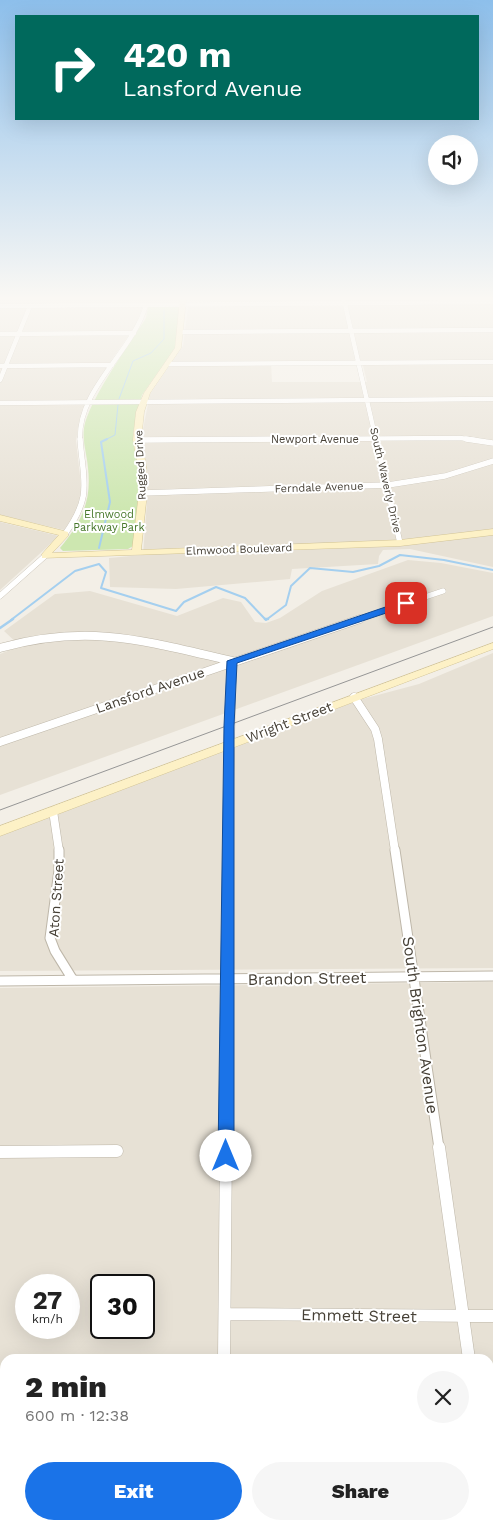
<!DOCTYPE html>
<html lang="en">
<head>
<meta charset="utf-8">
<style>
  :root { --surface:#fff; --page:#f6f6f6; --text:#222; --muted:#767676; --accent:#1a73e8 }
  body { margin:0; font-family:"Work Sans",sans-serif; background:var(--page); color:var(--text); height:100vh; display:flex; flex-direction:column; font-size:19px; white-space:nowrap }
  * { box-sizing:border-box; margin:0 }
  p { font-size:16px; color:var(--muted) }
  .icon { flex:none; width:28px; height:28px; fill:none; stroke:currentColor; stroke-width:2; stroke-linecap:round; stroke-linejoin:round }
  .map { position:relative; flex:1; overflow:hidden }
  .panel { position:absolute; left:0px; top:1354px; width:494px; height:176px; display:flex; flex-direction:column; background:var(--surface); border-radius:15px 15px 0 0; box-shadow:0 5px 20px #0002 }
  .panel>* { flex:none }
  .banner { position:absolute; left:15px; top:15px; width:464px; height:105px; border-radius:0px; box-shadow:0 5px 20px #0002; background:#00695c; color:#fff; overflow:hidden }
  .fabs { position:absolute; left:428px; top:135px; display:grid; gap:10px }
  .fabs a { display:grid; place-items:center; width:50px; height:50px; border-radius:50%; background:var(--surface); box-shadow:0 5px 20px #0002; font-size:25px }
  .speed { position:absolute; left:15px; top:1274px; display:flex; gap:10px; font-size:25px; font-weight:700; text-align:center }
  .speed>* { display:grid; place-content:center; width:65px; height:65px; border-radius:50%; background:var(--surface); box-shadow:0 5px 20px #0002; line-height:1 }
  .speed small { font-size:12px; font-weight:400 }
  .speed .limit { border:2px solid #111; border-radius:8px; background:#fff; color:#111 }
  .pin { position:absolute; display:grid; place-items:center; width:42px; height:42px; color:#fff; margin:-21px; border-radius:10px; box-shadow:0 2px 8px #0006 }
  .me { position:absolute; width:55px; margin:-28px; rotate:0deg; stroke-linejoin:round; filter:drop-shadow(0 0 4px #0008) }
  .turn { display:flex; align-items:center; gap:18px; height:105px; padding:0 25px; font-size:22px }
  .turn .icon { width:65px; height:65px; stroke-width:2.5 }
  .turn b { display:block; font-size:35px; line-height:42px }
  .round { display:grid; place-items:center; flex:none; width:52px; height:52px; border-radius:26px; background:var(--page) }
  .overview { display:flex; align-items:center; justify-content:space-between; height:85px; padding:0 25px }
  h1 { font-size:30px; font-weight:800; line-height:38px }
  .cta { display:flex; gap:10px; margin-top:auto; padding:10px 25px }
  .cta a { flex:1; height:58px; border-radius:30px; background:var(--accent); color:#fff; font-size:20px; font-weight:800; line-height:58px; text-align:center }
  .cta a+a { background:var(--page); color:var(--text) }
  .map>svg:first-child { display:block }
  .residential { fill:#e7e1d5; fill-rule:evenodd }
  .green { fill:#cde7b0 }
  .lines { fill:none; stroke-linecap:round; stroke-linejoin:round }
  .stream-far2 { stroke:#a4cfef; stroke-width:1 }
  .stream-far1 { stroke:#a4cfef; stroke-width:2 }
  .stream { stroke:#a4cfef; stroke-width:2.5 }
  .street-far4-casing { stroke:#beb7a9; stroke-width:5 }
  .street-far3-casing { stroke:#beb7a9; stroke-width:6 }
  .street-far2-casing { stroke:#beb7a9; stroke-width:9 }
  .street-far1-casing { stroke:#beb7a9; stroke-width:11 }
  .street-casing { stroke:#beb7a9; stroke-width:13 }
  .secondary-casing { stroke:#d2c497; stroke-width:1 }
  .street-far4 { stroke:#fff; stroke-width:4.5 }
  .street-far3 { stroke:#fff; stroke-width:5.5 }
  .street-far2 { stroke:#fff; stroke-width:8 }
  .street-far1 { stroke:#fff; stroke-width:9 }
  .street { stroke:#fff; stroke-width:12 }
  .secondary { fill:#fdf1c6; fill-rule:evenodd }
  .tram { stroke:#969696; stroke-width:1 }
  .route { fill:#1a73e8; stroke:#114b97 }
  .labels { text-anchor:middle; stroke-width:4; stroke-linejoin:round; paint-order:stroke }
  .far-street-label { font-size:11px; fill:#464036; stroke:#fff }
  .far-park-label { font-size:11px; fill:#46772a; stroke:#fff }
  .street-label { font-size:14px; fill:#464036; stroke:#fff }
  .near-street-label { font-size:16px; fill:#464036; stroke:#fff }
</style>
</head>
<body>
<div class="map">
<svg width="493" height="1529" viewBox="0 0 493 1529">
  <rect width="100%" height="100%" fill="#f3efe7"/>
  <path class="residential" d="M0,300H181L177,304H144L134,328L112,359L93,393L79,423L76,441L82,493L76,513L64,530L0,515Z
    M189,300H474L476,303H493V567L410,549L383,550L379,556L378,564L292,569L290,579L176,589L110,587L109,558L143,555L147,502L142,434L150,394L183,346ZM362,361L367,382H272L271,362Z
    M0,522L59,536L0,590Z
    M408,560L441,563L493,573V616L0,795V654L20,646L4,631L55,594L90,591L177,616L223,598L241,602L255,622L266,623L280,618L322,591Z
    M493,653V968L0,971V834L344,704L419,684Z
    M493,982V1529H0V988ZM26,1285H69V1328H26ZM101,1285H144V1328H101ZM5,1359H489V1525H5Z"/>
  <path class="green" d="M180,306L175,348L142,395L136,419L133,433L138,466V506L133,546L128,549L63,551L60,548C81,523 92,501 88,468C87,453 81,439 85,423C94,393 128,346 146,318L148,307Z"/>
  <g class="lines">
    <path class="stream-far2" d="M119,399L133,361L151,353L164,339V310
      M105,440L115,435L118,405"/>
    <path class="stream-far1" d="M99,548L110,502L101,442L107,439
      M11,620L75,571L99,564L106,572L101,588L176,611L184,602L216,587L245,598L266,620L286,605L291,586L310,568L353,572L379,566L400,555L444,560L493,570"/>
    <path class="stream" d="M265,619H268
      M0,628L13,619"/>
    <g class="street-far4-casing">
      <path id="street-far4" d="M344,300L376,440
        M0,306L493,302
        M181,332L493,330
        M0,334L134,333
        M168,364L493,362
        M0,366L112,365
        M0,380L30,306
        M0,403L493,399
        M80,440C78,388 133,352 146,305
        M137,440L460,438L475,440"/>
    </g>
    <g class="street-far3-casing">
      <path id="street-far3" d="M376,439L400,543
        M466,439L493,443
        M137,440L302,439
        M143,493L388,485L445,476L493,461
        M65,534C93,495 83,481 80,439
        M0,596L45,556
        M356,620L443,591"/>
    </g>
    <g class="street-far2-casing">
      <path id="street-far2" d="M0,648C89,623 145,641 232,661L228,851
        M354,697L375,729L378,739L395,851
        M0,742L360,619
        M53,811L59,851"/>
    </g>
    <g class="street-far1-casing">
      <path id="street-far1" d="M59,850V870L50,938L55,951L73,980
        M395,850L439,1148
        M0,981L493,976
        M226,1148L228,850"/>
    </g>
    <g class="street-casing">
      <path id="street" d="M439,1147L469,1359
        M0,1152L117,1151
        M225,1314L493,1316
        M224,1359L226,1147
        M0,1467H5
        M489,1493L493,1522
        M220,1525V1529"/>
    </g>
    <g class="secondary-casing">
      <path id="secondary" d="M180,300H186L181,348L150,393L144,412L141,440L146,465L147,493L141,550L400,540L493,529V535L400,546L42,558V554L59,535L0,521V515L68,532V536L52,553L132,550L139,493L138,465L133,440L136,412L144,393L175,348Z
        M493,643V649L0,836V826Z"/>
    </g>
    <use href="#street-far4" class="street-far4"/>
    <use href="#street-far3" class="street-far3"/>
    <use href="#street-far2" class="street-far2"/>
    <use href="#street-far1" class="street-far1"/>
    <use href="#street" class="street"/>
    <use href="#secondary" class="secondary"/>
    <path class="tram" d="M0,810L493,627"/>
  </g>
  <linearGradient id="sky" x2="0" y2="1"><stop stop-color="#8dbfeb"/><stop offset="0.58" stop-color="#faf8f4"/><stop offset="1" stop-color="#faf8f4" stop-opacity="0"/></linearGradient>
  <rect width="493" height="514" fill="url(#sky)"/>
  <path class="route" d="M406,600L411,603L410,605L237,663L234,726V1156L232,1162L226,1164L220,1162L218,1156L224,726L227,661Z"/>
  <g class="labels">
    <g class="far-street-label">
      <text x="315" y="443">Newport Avenue</text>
      <text transform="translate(140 465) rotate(-93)" y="4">Rugged Drive</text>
      <text transform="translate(386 480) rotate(77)" y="4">South Waverly Drive</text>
      <text transform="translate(319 487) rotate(-2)" y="4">Ferndale Avenue</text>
      <text transform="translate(239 549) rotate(-2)" y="4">Elmwood Boulevard</text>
    </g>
    <g class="far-park-label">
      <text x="109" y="518">Elmwood<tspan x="109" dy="13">Parkway Park</tspan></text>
    </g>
    <g class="street-label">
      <text transform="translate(150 690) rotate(-19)" y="5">Lansford Avenue</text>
      <text transform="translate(289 722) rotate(-21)" y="5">Wright Street</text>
      <text transform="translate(56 898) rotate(-86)" y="5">Aton Street</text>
    </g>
    <g class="near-street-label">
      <text transform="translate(307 978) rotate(-1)" y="6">Brandon Street</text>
      <text transform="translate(421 1025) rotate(82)" y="6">South Brighton Avenue</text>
      <text transform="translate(359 1315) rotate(1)" y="6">Emmett Street</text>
    </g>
  </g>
</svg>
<div class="fabs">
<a><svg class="icon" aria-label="sound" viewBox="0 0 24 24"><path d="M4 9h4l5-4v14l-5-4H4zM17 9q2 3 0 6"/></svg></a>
</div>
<div class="speed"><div>27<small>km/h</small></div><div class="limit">30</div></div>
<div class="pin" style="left:406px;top:603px;background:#d93025"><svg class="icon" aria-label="arrive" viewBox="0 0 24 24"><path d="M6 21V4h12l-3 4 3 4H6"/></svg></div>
<svg class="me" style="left:226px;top:1156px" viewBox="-20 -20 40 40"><circle r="19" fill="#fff"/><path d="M0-13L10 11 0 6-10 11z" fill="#1a73e8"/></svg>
<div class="banner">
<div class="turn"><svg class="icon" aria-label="right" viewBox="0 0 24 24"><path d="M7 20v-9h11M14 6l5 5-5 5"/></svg><div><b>420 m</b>Lansford Avenue</div></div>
</div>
<section class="panel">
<div class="overview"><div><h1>2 min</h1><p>600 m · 12:38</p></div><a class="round"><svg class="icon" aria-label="close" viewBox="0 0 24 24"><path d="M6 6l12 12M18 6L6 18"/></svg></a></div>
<div class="cta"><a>Exit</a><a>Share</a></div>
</section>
</div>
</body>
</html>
